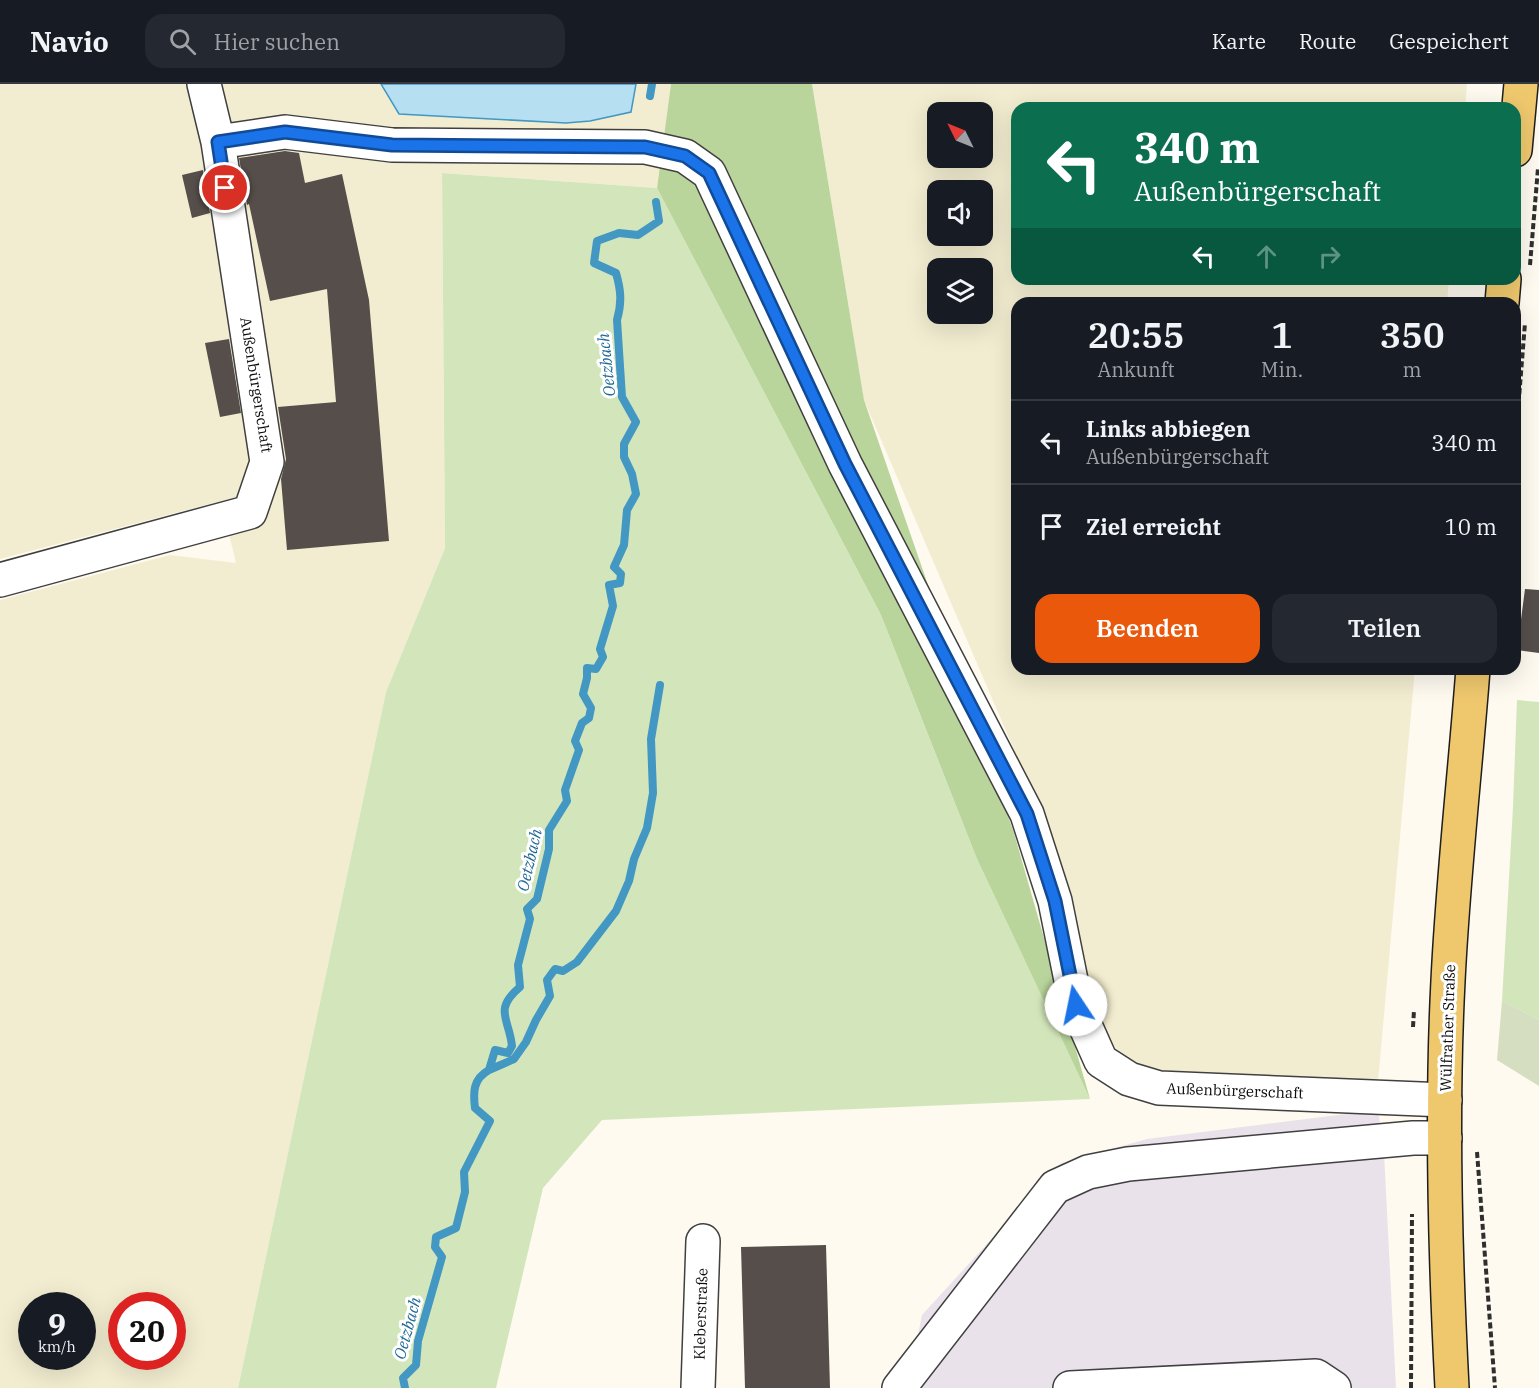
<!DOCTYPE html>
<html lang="de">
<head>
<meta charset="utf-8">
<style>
  :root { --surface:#171b24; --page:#242831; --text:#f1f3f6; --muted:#9ea1a6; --line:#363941; --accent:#ea580c }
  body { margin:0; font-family:"IBM Plex Serif",serif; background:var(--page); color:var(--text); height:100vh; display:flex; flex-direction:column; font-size:22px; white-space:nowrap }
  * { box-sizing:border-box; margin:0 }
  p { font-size:20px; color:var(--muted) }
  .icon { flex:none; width:33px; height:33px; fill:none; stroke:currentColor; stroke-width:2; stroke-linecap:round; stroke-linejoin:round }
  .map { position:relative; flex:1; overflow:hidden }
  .side { position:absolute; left:1011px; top:213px; width:510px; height:378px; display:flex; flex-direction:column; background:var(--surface); border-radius:18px; box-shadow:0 6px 24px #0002 }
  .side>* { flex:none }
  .banner { position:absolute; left:1011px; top:18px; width:510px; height:183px; border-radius:18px; box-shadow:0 6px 24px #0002; background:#0b6e4f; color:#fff; overflow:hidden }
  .needle { width:39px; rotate:313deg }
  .controls { position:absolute; left:927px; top:18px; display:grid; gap:12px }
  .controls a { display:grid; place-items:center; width:66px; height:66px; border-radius:12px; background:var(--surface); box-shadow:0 6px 24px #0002; font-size:30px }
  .speed { position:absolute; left:18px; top:1208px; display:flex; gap:12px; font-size:30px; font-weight:700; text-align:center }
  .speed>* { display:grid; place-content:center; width:78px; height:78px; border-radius:50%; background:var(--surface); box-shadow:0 6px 24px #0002; line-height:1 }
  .speed small { font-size:15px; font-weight:400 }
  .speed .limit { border:9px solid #d22; background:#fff; color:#111 }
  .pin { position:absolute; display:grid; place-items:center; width:51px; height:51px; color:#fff; margin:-26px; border:3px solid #fff; border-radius:50%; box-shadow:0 2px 6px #0007 }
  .me { position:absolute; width:66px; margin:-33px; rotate:349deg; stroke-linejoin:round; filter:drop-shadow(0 0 4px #0008) }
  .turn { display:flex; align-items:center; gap:21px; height:126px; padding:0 24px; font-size:27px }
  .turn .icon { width:78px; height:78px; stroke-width:2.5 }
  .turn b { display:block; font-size:42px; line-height:51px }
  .lanes { display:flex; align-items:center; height:57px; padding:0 24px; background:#0003; justify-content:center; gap:30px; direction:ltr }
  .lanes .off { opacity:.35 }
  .eta { display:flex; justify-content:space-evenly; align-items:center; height:102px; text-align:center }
  .eta b { font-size:36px; font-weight:600; line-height:42px }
  .primary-button { display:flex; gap:12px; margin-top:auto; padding:12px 24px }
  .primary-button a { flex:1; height:69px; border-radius:18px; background:var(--accent); color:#fff; font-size:24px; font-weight:600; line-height:69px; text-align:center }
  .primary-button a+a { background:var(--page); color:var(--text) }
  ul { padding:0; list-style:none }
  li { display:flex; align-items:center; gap:18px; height:84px; padding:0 24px; border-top:2px solid var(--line) }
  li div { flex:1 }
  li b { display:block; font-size:22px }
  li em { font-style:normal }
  header { display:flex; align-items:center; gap:36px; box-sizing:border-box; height:84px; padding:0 30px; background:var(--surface); border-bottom:2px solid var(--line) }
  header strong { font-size:28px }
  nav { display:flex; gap:33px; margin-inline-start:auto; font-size:21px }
  .search { width:420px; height:54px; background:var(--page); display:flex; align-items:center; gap:15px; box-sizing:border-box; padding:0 21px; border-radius:18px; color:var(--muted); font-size:22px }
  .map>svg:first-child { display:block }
  .industrial { fill:#eae2eb }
  .farmland { fill:#f2edd0; fill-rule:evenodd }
  .green { fill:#d3e6bb }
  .forest { fill:#b9d59b }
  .cemetery { fill:#d6dec1 }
  .water { fill:#b7dff2; stroke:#4397c3; stroke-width:1.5 }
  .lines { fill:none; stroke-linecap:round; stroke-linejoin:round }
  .stream { stroke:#4397c3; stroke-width:8 }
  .building { fill:#554e4a }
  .minor-casing { stroke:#404040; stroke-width:36 }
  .major-casing { stroke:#1e1e1e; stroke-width:36 }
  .path { stroke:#2f2f2f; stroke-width:4; stroke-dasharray:6 3; stroke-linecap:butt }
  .minor { stroke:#fff; stroke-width:33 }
  .major { stroke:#efc86e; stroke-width:33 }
  .route-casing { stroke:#114b97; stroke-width:15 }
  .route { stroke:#1a73e8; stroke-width:10 }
  .labels { text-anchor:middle; stroke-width:6; stroke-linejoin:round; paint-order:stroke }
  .street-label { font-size:15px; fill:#0d0d0d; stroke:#fff }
  .water-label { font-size:16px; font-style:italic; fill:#1f6996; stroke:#fff }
</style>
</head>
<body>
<header>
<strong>Navio</strong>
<div class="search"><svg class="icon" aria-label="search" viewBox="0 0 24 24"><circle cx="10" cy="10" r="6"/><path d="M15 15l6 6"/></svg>Hier suchen</div>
<nav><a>Karte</a><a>Route</a><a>Gespeichert</a></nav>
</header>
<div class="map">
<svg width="1539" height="1304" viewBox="0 0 1539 1304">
  <rect width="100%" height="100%" fill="#fefaef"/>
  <path class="industrial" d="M1378,1026L1384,1069L1396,1304H907L922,1231L1061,1079L1147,1055Z"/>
  <path class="farmland" d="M0,0H671L657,104L442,89L445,464L386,608L238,1304H0V516L170,471L236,479L221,417L0,475ZM32,1221H82V1272H32ZM122,1221H172V1272H122Z
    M812,0H1467L1465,24H1017V195H1449L1447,219H1017V585H1415L1378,998L1162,991L1127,978L1095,938L1042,731L864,316ZM938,28H982V74H938ZM938,106H982V152H938ZM938,184H982V230H938Z"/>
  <path class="green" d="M442,89L657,104L881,531L977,775L1090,1015L602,1036L543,1104L496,1304H238L386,608L445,464Z
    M1517,616L1539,618V936L1502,917L1513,723Z"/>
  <path class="forest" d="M671,0H812L864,316L1014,749L1090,1015L977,775L881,531L657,104Z"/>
  <path class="cemetery" d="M1502,917L1539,936V1002L1497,976Z"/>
  <path class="water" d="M381,0H636L631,28L590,37L566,39L399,30Z"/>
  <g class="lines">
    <path class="stream" d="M650,12L652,0
      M489,986L514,975L526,958L536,936L550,912L547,896L555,885L563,887L577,878L616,827L629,797L634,775L647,744L653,709L651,655L660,601
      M405,1304L403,1294L416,1281L418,1257L442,1173L435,1163L436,1153L456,1144L465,1108L464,1088L490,1037L475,1024C473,1008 473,995 489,986L495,966L508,969L512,962C509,934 493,926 520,903L518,881L530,835L527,825L537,815L549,765V746L567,717L565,706L579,666L575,657L582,639L589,634L591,624L583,610L587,594V584L596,585L603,573L600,565L613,522L609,501L620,499L621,490L614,483L624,461L627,426L636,410L632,390L624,373V360L636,338L622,313L617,236C622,219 621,206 616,189L594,179L597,157L619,149L638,151L659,137L656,118"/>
  </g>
  <path class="building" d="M285,67L299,69L305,99L342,90L369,216L389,457L287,466L281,395L286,375L278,323L336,318L327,205L270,217L249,120L247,121L239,74Z
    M203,86L210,129L192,134L182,91Z
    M229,255L241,329L220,333L205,259Z
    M1525,505L1539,506V569L1517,566Z
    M826,1161L830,1304H745L741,1163Z"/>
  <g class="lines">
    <g class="minor-casing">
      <path id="minor" d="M204,0L218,58
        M0,496L250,428L267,378L218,58L285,48L392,61L645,63L685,72L709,89L845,380L1027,730L1055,817L1076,921L1101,977L1129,995L1159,1004L1445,1016
        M698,1304L703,1157
        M899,1304L1055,1103L1088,1088L1128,1080L1413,1054H1445
        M1070,1304L1316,1292L1334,1304"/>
    </g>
    <g class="major-casing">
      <path id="major" d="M1515,66L1521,0
        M1502,219L1504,195
        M1452,1304C1445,1169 1441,1032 1448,897C1453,793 1465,689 1473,585"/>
    </g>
    <path class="path" d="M1530,181L1538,84
      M1515,364L1525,239
      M1413,943L1414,926
      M1477,1068L1495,1304
      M1411,1304L1412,1130"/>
    <use href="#minor" class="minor"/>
    <use href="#major" class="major"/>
  </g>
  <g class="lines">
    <g class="route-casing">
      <path id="route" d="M225,104L218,58L285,48L392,61L645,63L685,72L709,89L845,380L1027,730L1055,817L1076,921"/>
    </g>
    <use href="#route" class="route"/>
  </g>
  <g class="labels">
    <g class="street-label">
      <text transform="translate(256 301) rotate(81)" y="5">Außenbürgerschaft</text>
      <text transform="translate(1448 944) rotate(-88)" y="5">Wülfrather Straße</text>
      <text transform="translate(1235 1007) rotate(2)" y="5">Außenbürgerschaft</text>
      <text transform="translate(701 1230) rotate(-88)" y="5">Kleberstraße</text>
    </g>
    <g class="water-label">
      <text transform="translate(606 281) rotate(-96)" y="6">Oetzbach</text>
      <text transform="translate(529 776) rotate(-77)" y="6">Oetzbach</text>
      <text transform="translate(407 1244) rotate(-75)" y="6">Oetzbach</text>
    </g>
  </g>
</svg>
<div class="controls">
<a><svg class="needle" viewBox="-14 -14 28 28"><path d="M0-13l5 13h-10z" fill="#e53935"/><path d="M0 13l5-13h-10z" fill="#9ea1a6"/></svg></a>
<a><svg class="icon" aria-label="sound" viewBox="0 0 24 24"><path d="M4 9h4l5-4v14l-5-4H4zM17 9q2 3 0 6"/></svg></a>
<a><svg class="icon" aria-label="layers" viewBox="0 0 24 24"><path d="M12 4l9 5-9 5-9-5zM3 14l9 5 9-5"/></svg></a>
</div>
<div class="speed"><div>9<small>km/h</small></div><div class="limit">20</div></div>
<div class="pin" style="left:225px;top:104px;background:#d93025"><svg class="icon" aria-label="arrive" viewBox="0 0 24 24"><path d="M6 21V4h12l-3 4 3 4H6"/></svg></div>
<svg class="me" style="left:1076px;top:921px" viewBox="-20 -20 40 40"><circle r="19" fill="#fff"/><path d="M0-13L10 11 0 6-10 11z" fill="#1a73e8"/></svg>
<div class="banner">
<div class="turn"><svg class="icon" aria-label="left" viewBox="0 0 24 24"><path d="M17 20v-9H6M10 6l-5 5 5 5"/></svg><div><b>340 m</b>Außenbürgerschaft</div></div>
<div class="lanes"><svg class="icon" aria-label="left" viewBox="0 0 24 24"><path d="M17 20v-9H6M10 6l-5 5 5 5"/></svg><svg class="icon off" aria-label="ahead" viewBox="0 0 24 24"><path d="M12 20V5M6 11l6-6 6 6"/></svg><svg class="icon off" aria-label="right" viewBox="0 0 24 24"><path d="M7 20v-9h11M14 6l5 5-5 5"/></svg></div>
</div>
<section class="side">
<div class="eta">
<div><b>20:55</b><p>Ankunft</p></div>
<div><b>1</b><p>Min.</p></div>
<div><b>350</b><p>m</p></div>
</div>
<ul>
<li><svg class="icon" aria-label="left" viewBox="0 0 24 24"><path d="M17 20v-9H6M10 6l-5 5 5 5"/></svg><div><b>Links abbiegen</b><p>Außenbürgerschaft</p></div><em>340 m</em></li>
<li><svg class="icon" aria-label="arrive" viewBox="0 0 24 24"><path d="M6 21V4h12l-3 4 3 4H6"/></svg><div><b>Ziel erreicht</b></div><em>10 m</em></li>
</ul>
<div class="primary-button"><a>Beenden</a><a>Teilen</a></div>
</section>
</div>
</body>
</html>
